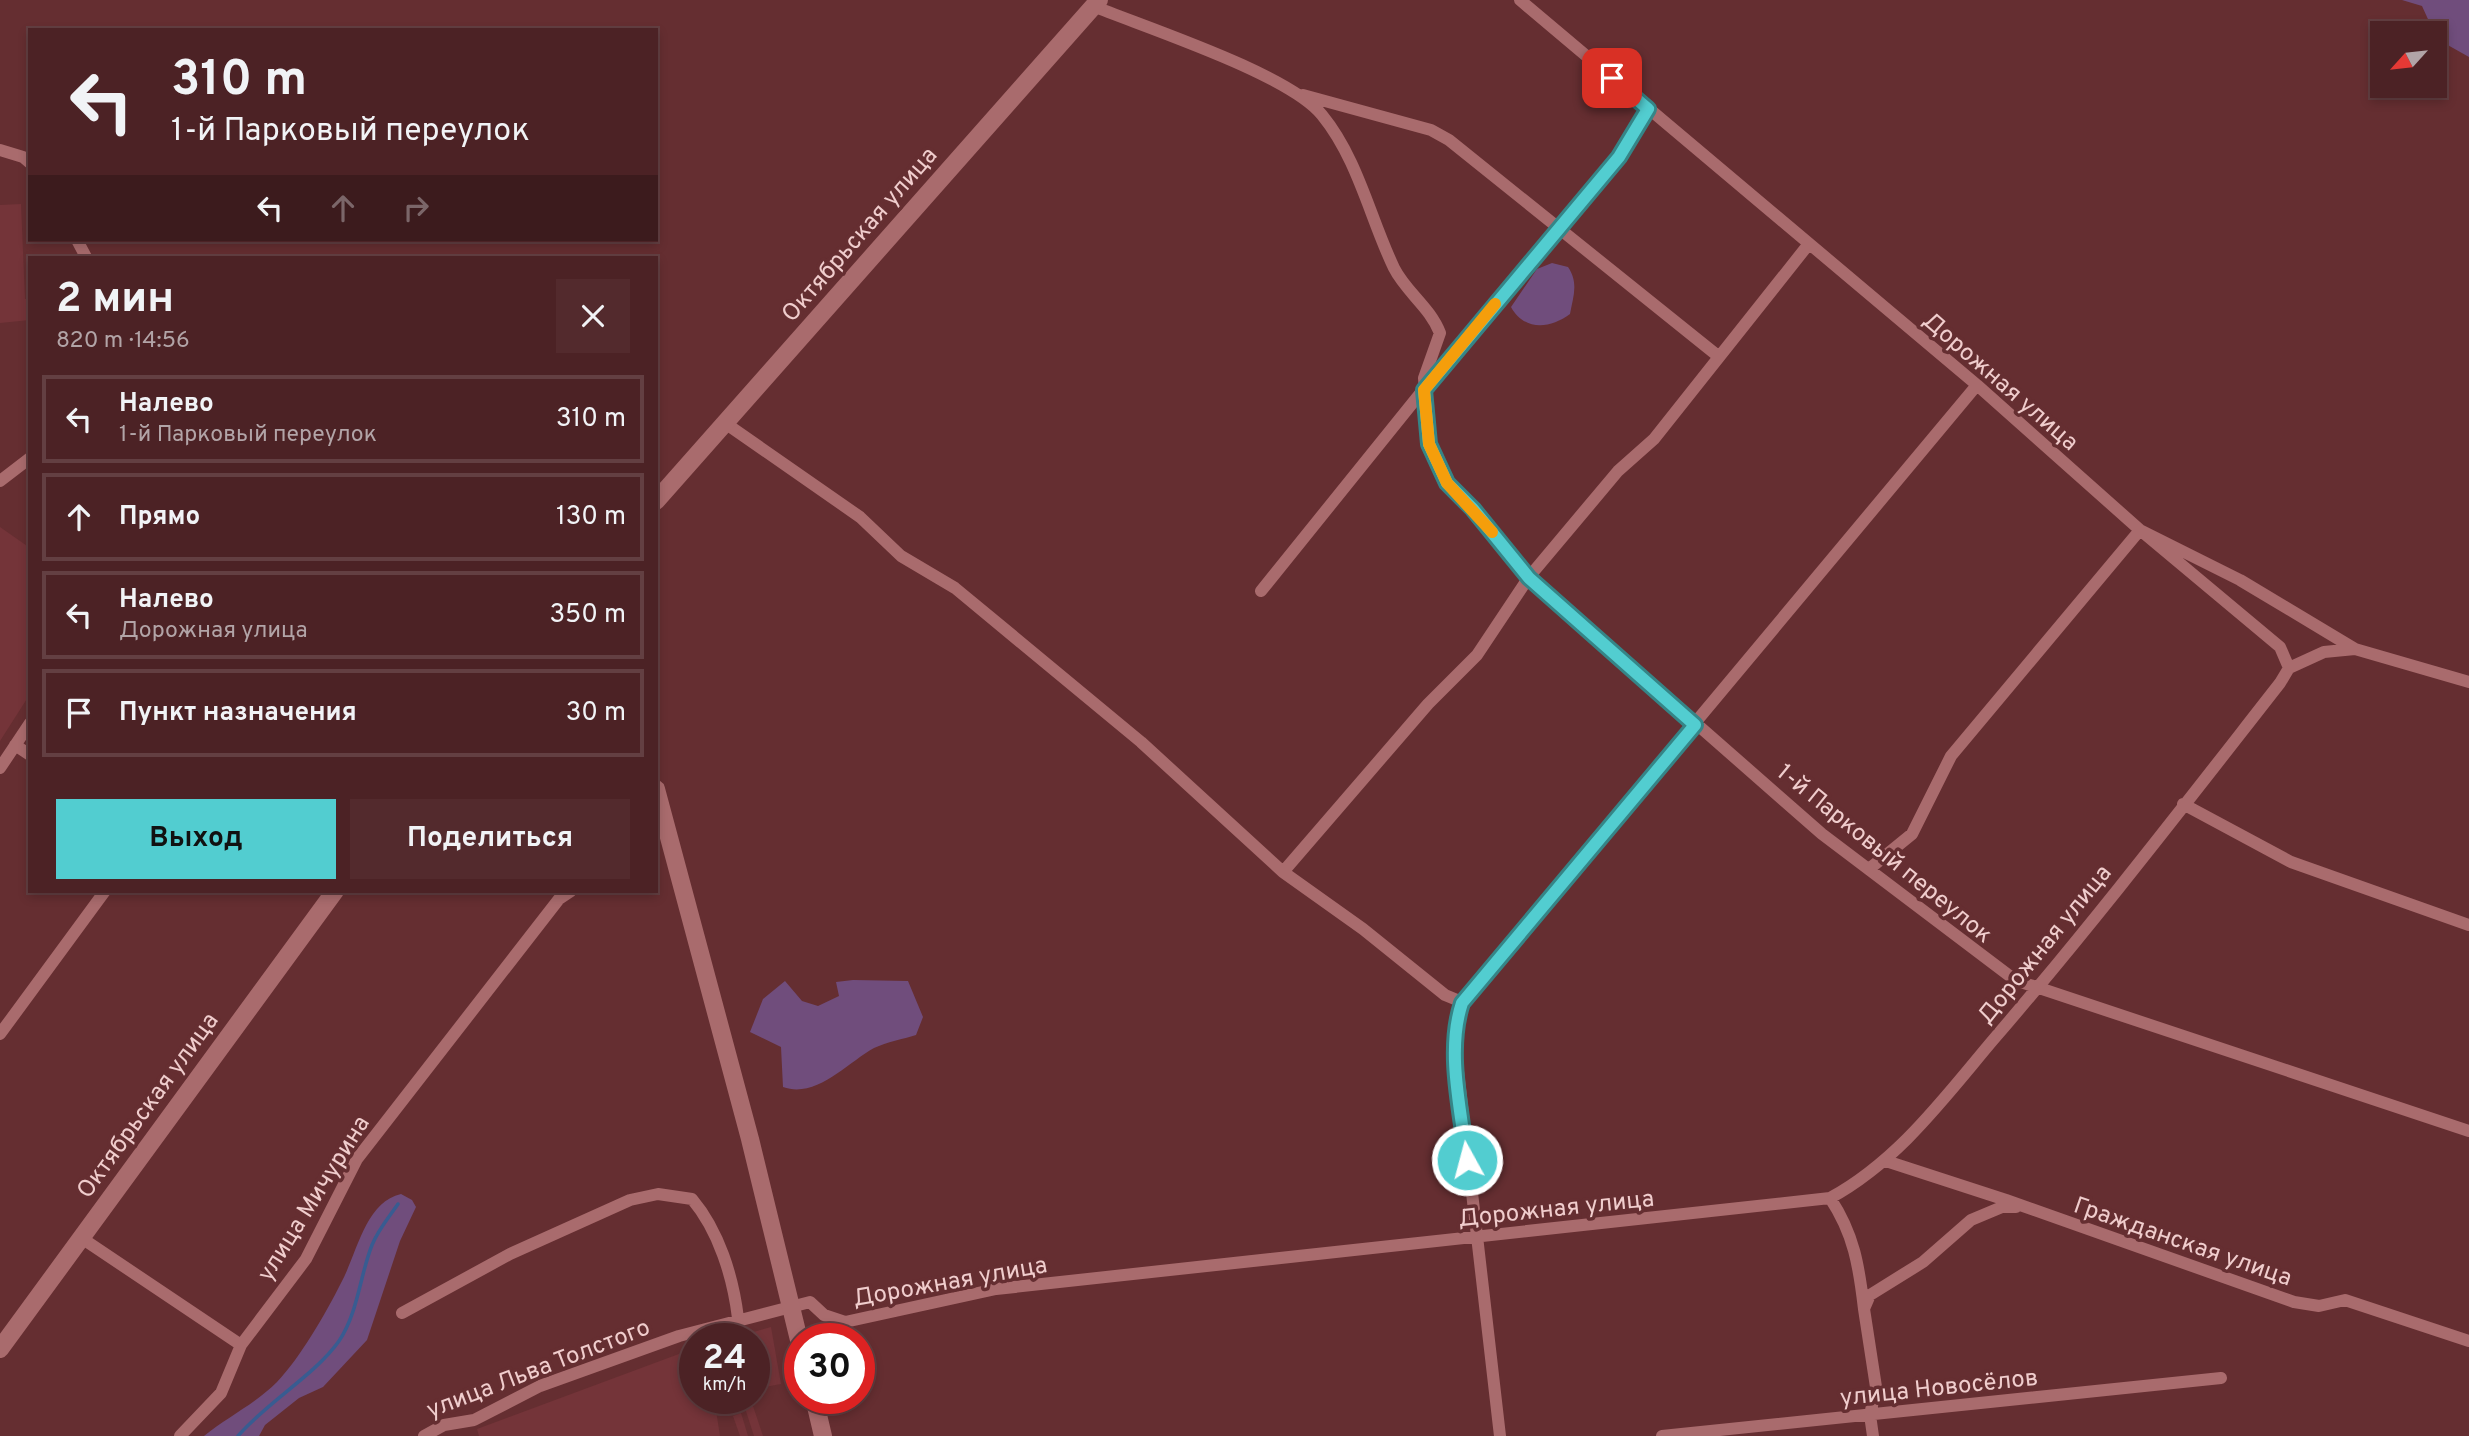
<!DOCTYPE html>
<html lang="ru">
<head>
<meta charset="utf-8">
<style>
  :root { --surface:#4c2225; --page:#532a2d; --text:#f1f3f6; --muted:#b2a4a7; --line:#633f42; --accent:#52cdd0 }
  body { margin:0; font-family:Overpass,sans-serif; background:var(--page); color:var(--text); height:100vh; display:flex; flex-direction:column; font-size:26px; white-space:nowrap }
  * { box-sizing:border-box; margin:0 }
  p { font-size:23px; color:var(--muted) }
  .icon { flex:none; width:38px; height:38px; fill:none; stroke:currentColor; stroke-width:2; stroke-linecap:round; stroke-linejoin:round }
  .map { position:relative; flex:1; overflow:hidden }
  .sheet { position:absolute; left:28px; top:256px; width:630px; height:637px; display:flex; flex-direction:column; background:var(--surface); border-radius:0px; box-shadow:0 4px 10px #0003,0 0 0 2px var(--line) }
  .sheet>* { flex:none }
  .banner { position:absolute; left:28px; top:28px; width:630px; height:214px; border-radius:0px; box-shadow:0 4px 10px #0003,0 0 0 2px var(--line); background:#4c2225; color:var(--text); overflow:hidden }
  .needle { width:46px; rotate:243deg }
  .controls { position:absolute; left:2370px; top:21px; display:grid; gap:14px }
  .controls a { display:grid; place-items:center; width:77px; height:77px; border-radius:0px; background:var(--surface); box-shadow:0 4px 10px #0003,0 0 0 2px var(--line); font-size:35px }
  .speed { position:absolute; left:679px; top:1323px; display:flex; gap:14px; font-size:35px; font-weight:700; text-align:center }
  .speed>* { display:grid; place-content:center; width:91px; height:91px; border-radius:50%; background:var(--surface); box-shadow:0 4px 10px #0003,0 0 0 2px var(--line); line-height:1 }
  .speed small { font-size:18px; font-weight:400 }
  .speed .limit { border:10px solid #d22; background:#fff; color:#111 }
  .pin { position:absolute; display:grid; place-items:center; width:60px; height:60px; color:#fff; margin:-30px; border-radius:14px; box-shadow:0 4px 10px #0006 }
  .me { position:absolute; width:77px; margin:-38px; rotate:353deg; stroke-linejoin:round; filter:drop-shadow(0 0 5px #0008) }
  .turn { display:flex; align-items:center; gap:24px; height:147px; padding:0 28px; font-size:32px }
  .turn .icon { width:91px; height:91px; stroke-width:2.5 }
  .turn b { display:block; font-size:49px; line-height:60px }
  .lanes { display:flex; align-items:center; height:66px; padding:0 28px; background:#0003; justify-content:center; gap:35px; direction:ltr }
  .lanes .off { opacity:.35 }
  .round { display:grid; place-items:center; flex:none; width:74px; height:74px; border-radius:0px; background:var(--page) }
  .head { display:flex; align-items:center; justify-content:space-between; height:119px; padding:0 28px }
  h1 { font-size:42px; font-weight:700; line-height:52px }
  .primary-button { display:flex; gap:14px; margin-top:auto; padding:14px 28px }
  .primary-button a { flex:1; height:80px; border-radius:0px; background:var(--accent); color:#111; font-size:28px; font-weight:700; line-height:80px; text-align:center }
  .primary-button a+a { background:var(--page); color:var(--text) }
  ul { padding:0; list-style:none }
  li { display:flex; align-items:center; gap:21px; height:88px; margin:0 14px 10px; padding:0 14px; border:4px solid var(--line); border-radius:0px }
  li div { flex:1 }
  li b { display:block; font-size:26px }
  li em { font-style:normal }
  .map>svg:first-child { display:block }
  .built { fill:#743439 }
  .green { fill:#704d7c }
  .lines { fill:none; stroke-linecap:round; stroke-linejoin:round }
  .stream { stroke:#385c91; stroke-width:3.5 }
  .street { stroke:#a96b6d; stroke-width:12 }
  .secondary { stroke:#a96b6d; stroke-width:18 }
  .route-casing { stroke:#358587; stroke-width:18 }
  .route { stroke:#52cdd0; stroke-width:12 }
  .slow { stroke:#f59e0b; stroke-width:12 }
  .labels { text-anchor:middle; stroke-width:7; stroke-linejoin:round; paint-order:stroke }
  .street-label { font-size:24px; fill:#f0cdcd; stroke:#652e31 }
</style>
</head>
<body>
<div class="map">
<svg width="2469" height="1436" viewBox="0 0 2469 1436">
  <rect width="100%" height="100%" fill="#652e31"/>
  <path class="built" d="M21,204L25,299H30V320L0,323V205Z
    M0,527L30,548V694L0,741Z
    M771,1327L781,1384L754,1389V1339H729Z
    M695,1348V1398H724L715,1404L720,1436H479L477,1429Z
    M753,1406L763,1436H754L745,1408Z
    M741,1413L748,1436H740L733,1416Z"/>
  <path class="green" d="M2402,0H2469V57L2437,39L2422,6Z
    M1552,263L1568,267C1579,283 1573,297 1570,314C1550,329 1524,331 1511,307L1537,269Z
    M853,980L908,981L923,1017L916,1035C903,1039 887,1042 874,1048C847,1063 816,1099 783,1087L781,1047L750,1032L763,999L785,981L802,1001L818,1006L839,996L836,982Z
    M401,1194L412,1200L416,1207L400,1241L367,1340L323,1387L299,1398L265,1425L259,1436H204C227,1417 255,1404 277,1382C300,1358 326,1313 341,1283C357,1254 365,1202 401,1194Z"/>
  <g class="lines">
    <path class="stream" d="M238,1436C267,1402 315,1375 339,1341C358,1313 360,1275 372,1245C378,1230 389,1217 398,1204"/>
    <path class="street" d="M1093,6C1147,28 1289,74 1322,115C1358,159 1370,218 1394,268C1406,292 1430,307 1440,333L1424,378L1429,444L1447,483L1473,509L1529,577L1822,834L2015,980L2469,1131
      M1303,95L1431,130L1449,140L1718,356
      M0,150L23,157L30,163
      M77,240L86,257
      M725,423L860,517L901,556L955,588L1141,742L1283,872L1363,929L1445,995L1462,1002
      M0,481L30,458
      M1261,591L1444,364L1619,157L1648,109
      M2289,668L2324,652L2355,649L2469,682
      M15,745L30,755
      M0,768L30,723
      M2183,804L2291,862L2469,925
      M1869,869L1912,834L1951,756L2140,530L2240,580L2355,649
      M1283,872L1428,704L1477,655L1529,577L1618,471L1654,439L1808,245
      M0,1034L105,891
      M1886,1161L2006,1200L2294,1302L2319,1306L2345,1300L2469,1341
      M1830,1198C1854,1234 1859,1266 1864,1309
      M80,1237L241,1345
      M402,1313L510,1254L630,1200L658,1194L692,1199C719,1231 733,1277 738,1318
      M180,1436L221,1393L241,1345L306,1259L357,1159L559,899L571,891
      M424,1436L444,1425L474,1420L540,1386L679,1336L810,1302L824,1315L845,1322L996,1289L1830,1198C1898,1161 1944,1098 1993,1040C2093,924 2186,803 2280,683L2289,668L2280,647L2140,530L1977,385L1520,0
      M1500,1436L1455,1045V1025L1462,1002L1977,385
      M1662,1436L2221,1378
      M1873,1436L1870,1415L1876,1387L1864,1309L1870,1295L1923,1262L1971,1220L2002,1207H2016"/>
    <path class="secondary" d="M656,501L1099,0
      M656,789L750,1139L800,1344
      M0,1349L335,891
      M814,1398L823,1436"/>
  </g>
  <g class="lines">
    <g class="route-casing">
      <path id="route" d="M1467,1160C1461,1110 1446,1051 1462,1003L1695,725L1529,578L1473,509L1447,483L1429,444L1424,390L1619,157L1648,109L1612,78"/>
    </g>
    <use href="#route" class="route"/>
    <path class="slow" d="M1492,532L1447,483L1429,444L1424,390L1495,304"/>
  </g>
  <g class="labels">
    <g class="street-label">
      <text transform="translate(859 234) rotate(-49)" y="8">Октябрьская улица</text>
      <text transform="translate(2001 381) rotate(41)" y="8">Дорожная улица</text>
      <text transform="translate(1885 853) rotate(39)" y="8">1-й Парковый переулок</text>
      <text transform="translate(2044 944) rotate(-51)" y="8">Дорожная улица</text>
      <text transform="translate(147 1105) rotate(-54)" y="8">Октябрьская улица</text>
      <text transform="translate(313 1198) rotate(-58)" y="8">улица Мичурина</text>
      <text transform="translate(1556 1208) rotate(-6)" y="8">Дорожная улица</text>
      <text transform="translate(2183 1241) rotate(19)" y="8">Гражданская улица</text>
      <text transform="translate(950 1281) rotate(-10)" y="8">Дорожная улица</text>
      <text transform="translate(538 1368) rotate(-21)" y="8">улица Льва Толстого</text>
      <text transform="translate(1939 1387) rotate(-6)" y="8">улица Новосёлов</text>
    </g>
  </g>
</svg>
<div class="controls">
<a><svg class="needle" viewBox="-14 -14 28 28"><path d="M0-13l5 13h-10z" fill="#e53935"/><path d="M0 13l5-13h-10z" fill="#b2a4a7"/></svg></a>
</div>
<div class="speed"><div>24<small>km/h</small></div><div class="limit">30</div></div>
<div class="pin" style="left:1612px;top:78px;background:#d93025"><svg class="icon" aria-label="arrive" viewBox="0 0 24 24"><path d="M6 21V4h12l-3 4 3 4H6"/></svg></div>
<svg class="me" style="left:1467px;top:1160px" viewBox="-20 -20 40 40"><circle r="17" fill="#52cdd0" stroke="#fff" stroke-width="3"/><path d="M0-11L8 9 0 5-8 9z" fill="#fff"/></svg>
<div class="banner">
<div class="turn"><svg class="icon" aria-label="left" viewBox="0 0 24 24"><path d="M17 20v-9H6M10 6l-5 5 5 5"/></svg><div><b>310 m</b>1-й Парковый переулок</div></div>
<div class="lanes"><svg class="icon" aria-label="left" viewBox="0 0 24 24"><path d="M17 20v-9H6M10 6l-5 5 5 5"/></svg><svg class="icon off" aria-label="ahead" viewBox="0 0 24 24"><path d="M12 20V5M6 11l6-6 6 6"/></svg><svg class="icon off" aria-label="right" viewBox="0 0 24 24"><path d="M7 20v-9h11M14 6l5 5-5 5"/></svg></div>
</div>
<section class="sheet">
<div class="head"><div><h1>2 мин</h1><p>820 m · 14:56</p></div><a class="round"><svg class="icon" aria-label="close" viewBox="0 0 24 24"><path d="M6 6l12 12M18 6L6 18"/></svg></a></div>
<ul>
<li><svg class="icon" aria-label="left" viewBox="0 0 24 24"><path d="M17 20v-9H6M10 6l-5 5 5 5"/></svg><div><b>Налево</b><p>1-й Парковый переулок</p></div><em>310 m</em></li>
<li><svg class="icon" aria-label="ahead" viewBox="0 0 24 24"><path d="M12 20V5M6 11l6-6 6 6"/></svg><div><b>Прямо</b></div><em>130 m</em></li>
<li><svg class="icon" aria-label="left" viewBox="0 0 24 24"><path d="M17 20v-9H6M10 6l-5 5 5 5"/></svg><div><b>Налево</b><p>Дорожная улица</p></div><em>350 m</em></li>
<li><svg class="icon" aria-label="arrive" viewBox="0 0 24 24"><path d="M6 21V4h12l-3 4 3 4H6"/></svg><div><b>Пункт назначения</b></div><em>30 m</em></li>
</ul>
<div class="primary-button"><a>Выход</a><a>Поделиться</a></div>
</section>
</div>
</body>
</html>
